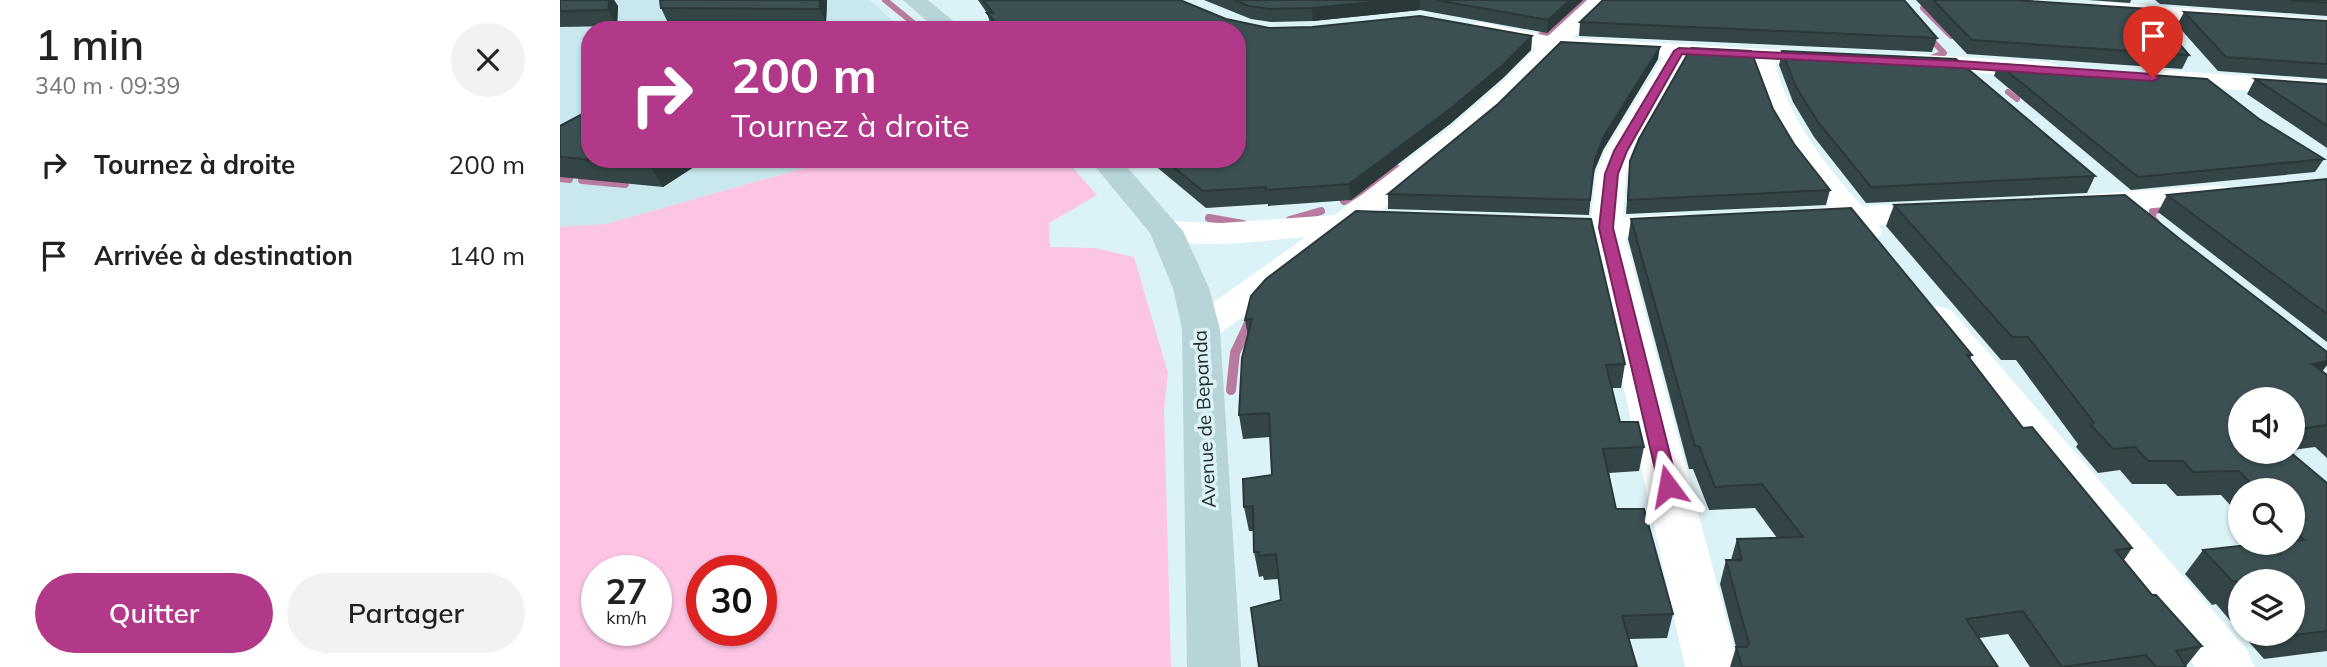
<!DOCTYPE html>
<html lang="fr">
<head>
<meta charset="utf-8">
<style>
  :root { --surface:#fff; --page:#f2f2f2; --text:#222; --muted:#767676; --accent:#b2388a }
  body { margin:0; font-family:Mulish,sans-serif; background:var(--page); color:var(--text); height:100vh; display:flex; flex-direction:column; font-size:26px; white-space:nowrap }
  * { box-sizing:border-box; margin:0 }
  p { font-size:23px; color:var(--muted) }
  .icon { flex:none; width:38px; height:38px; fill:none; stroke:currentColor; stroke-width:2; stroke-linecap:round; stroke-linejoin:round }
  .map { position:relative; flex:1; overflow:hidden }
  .drawer { display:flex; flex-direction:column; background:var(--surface); width:560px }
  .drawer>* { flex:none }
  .banner { position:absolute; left:21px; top:21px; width:665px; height:147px; border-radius:28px; box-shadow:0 2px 5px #0004; background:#b2388a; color:#fff; overflow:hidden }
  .fabs { position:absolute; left:1668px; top:387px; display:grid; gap:14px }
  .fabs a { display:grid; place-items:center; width:77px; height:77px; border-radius:50%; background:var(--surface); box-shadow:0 2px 5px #0004; font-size:35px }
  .speed { position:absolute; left:21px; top:555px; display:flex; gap:14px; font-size:35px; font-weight:700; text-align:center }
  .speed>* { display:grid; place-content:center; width:91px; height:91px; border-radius:50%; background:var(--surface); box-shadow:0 2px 5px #0004; line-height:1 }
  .speed small { font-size:18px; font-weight:400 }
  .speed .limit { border:10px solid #d22; background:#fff; color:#111 }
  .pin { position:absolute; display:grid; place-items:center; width:60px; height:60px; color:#fff; margin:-72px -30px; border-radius:50% 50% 50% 0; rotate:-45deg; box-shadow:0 0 7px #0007 }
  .pin .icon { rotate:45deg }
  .me { position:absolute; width:77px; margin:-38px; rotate:347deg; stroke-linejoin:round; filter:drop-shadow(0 0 5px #0008) }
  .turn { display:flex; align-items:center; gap:24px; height:147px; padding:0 35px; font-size:32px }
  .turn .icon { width:91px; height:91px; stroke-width:2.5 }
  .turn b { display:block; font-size:49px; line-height:60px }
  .round { display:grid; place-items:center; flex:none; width:74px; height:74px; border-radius:37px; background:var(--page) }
  .summary { display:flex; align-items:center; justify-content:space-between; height:119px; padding:0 35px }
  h1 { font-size:42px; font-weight:600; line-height:52px }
  .cta { display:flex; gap:14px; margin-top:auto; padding:14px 35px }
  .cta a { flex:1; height:80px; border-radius:42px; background:var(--accent); color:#fff; font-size:28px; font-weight:600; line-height:80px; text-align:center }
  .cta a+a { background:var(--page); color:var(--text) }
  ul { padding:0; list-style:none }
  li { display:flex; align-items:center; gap:21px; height:91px; padding:0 35px }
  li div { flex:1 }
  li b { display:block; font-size:26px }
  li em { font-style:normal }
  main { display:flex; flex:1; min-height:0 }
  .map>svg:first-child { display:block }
  .built { fill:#c8e8ed }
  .green { fill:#fcc5e4; fill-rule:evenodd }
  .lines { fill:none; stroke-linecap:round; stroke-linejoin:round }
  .stream-far2 { stroke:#b87b9f; stroke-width:6 }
  .stream-far1 { stroke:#b87b9f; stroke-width:8 }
  .stream { stroke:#b87b9f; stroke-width:10 }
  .minor { fill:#fff; fill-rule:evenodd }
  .secondary { fill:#b7d4d8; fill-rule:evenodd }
  .wall { fill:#344547 }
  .shaded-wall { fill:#2a383a }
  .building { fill:#3c5053; stroke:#2a383a; stroke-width:2 }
  .route { fill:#b2388a; stroke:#74245a; stroke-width:2 }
  .labels { text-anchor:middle; stroke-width:7; stroke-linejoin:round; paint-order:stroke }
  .street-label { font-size:19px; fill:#222b2c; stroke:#dbf2f6 }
</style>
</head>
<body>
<main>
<section class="drawer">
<div class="summary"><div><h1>1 min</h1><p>340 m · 09:39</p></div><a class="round"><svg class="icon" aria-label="close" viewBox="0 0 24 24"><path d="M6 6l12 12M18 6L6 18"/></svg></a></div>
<ul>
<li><svg class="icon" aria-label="right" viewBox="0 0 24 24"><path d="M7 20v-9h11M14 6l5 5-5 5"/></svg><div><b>Tournez à droite</b></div><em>200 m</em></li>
<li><svg class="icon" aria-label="arrive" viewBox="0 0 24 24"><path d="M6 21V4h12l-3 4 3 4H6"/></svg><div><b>Arrivée à destination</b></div><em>140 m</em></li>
</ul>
<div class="cta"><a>Quitter</a><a>Partager</a></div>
</section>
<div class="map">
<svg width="1767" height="667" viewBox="0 0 1767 667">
  <rect width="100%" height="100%" fill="#dbf2f6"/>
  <path class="built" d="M0,0H310L342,30H30V159H276L46,224L0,227Z"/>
  <path class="green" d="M276,159H505L537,195L489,223L490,247L535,248L574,257L608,373L604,410L611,667H0V227L46,224ZM37,570H96V630H37ZM142,570H201V630H142Z"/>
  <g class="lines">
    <path class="stream-far2" d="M325,0L362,30
      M1373,3L1363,8L1391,36
      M981,35L994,30L1026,0
      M1367,35L1384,53L1371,58
      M1448,92L1457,99"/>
    <path class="stream-far1" d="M0,178L9,179
      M22,180L65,184
      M784,201L837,169
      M649,218L683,224
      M730,220L761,211
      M1597,224L1592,218L1593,211L1610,206"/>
    <path class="stream" d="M671,390L675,353L691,319"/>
    <path class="minor" d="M1027,0H1051L1013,38L1280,53L1283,58L1280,63L1271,65L1215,63C1230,120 1263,162 1302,206L1384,202L1395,205L1400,212L1395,219L1318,225L1323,231L1318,238C1301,242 1295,239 1284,226L1245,228L1233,225L1229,218L1233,211L1268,207C1232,163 1202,118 1190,61L1127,58L1075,151L1066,174L1063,217L1121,214L1133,217L1138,224L1133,231L1065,237L1179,667H1125L1031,238L970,233L965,226L970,219L982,216L1031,218L1036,174L1045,151L1103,57L999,52C949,108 892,154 833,201C774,248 715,294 655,337L641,341L627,337L622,329L627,321L746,237C697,241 642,250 594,238L589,231L594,224L606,221L662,223L775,215L892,126L945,80L976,48L912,34L908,29L912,24L920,22L988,36Z
      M1542,2L1767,19V33L1534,14L1531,9L1534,4Z
      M1349,54L1488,62L1497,65L1501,70L1497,75L1488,78L1340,67L1336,62L1340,57Z
      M1600,70L1767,81V97L1591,83L1587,78L1591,73Z
      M1656,185L1667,187L1672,194L1667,201L1521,215L1510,212L1505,205L1510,198L1521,195Z
      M1378,306L1391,310L1687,650L1695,667H1635L1365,326L1359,318L1365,310Z"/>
    <path class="secondary" d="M343,0H368L404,30H377Z
      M529,159H560L623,231L649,288L660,329L681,667H627L622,329L613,288L590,233Z"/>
  </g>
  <path class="wall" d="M0,0H54L58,6L57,26L0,27Z
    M267,0L266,23H108L101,8Z
    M418,0H620L666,19L709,28L972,36L971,50L943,78L890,124L791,200L708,206V204L646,208L587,159H677V30H434L431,26L427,13Z
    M644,0H1023L987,33L860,10L753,21L711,22L691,19Z
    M1356,0H1454L1629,55L1622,69L1407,54Z
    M1528,0H1571L1570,3Z
    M1595,0H1767V16L1600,4Z
    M1624,12L1767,21V79L1658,71L1617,25Z
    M1020,22L1377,38L1372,52L1019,36Z
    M1222,51L1535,176L1527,193L1306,203L1254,137L1233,102L1219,65Z
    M1098,59L1043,150L1033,174L1029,215L828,209V194Z
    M1438,64L1764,159L1755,172L1571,190L1434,76Z
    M1695,79L1767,84V148L1687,94Z
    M1213,109L1234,144L1270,190L1266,205L1066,214L1070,161Z
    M0,126L146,159L103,187L0,177Z
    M1767,179V342L1598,212L1607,195Z
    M1334,205L1621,240L1767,365L1762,372L1767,375V458L1755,447L1732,450V399L1680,452L1767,483V651L1704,659L1682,634H1732L1680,581V632L1656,604L1652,605L1625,574L1643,550L1705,544L1704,542H1732V490H1680V516L1661,495L1617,496L1606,484H1572L1560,470L1538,473L1516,447L1518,444L1456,360H1441L1326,226Z
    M1071,219L1412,355L1410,359L1463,428L1572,548L1564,560L1592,595L1642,646L1626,666V667H1470L1448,634L1419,638L1438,667H1170L1176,647L1160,584L1166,560H1171L1177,539L1217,538L1195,508L1149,510L1133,469H1129L1068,239Z
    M691,296L1065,364L1061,388H1052L1060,422L1084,447L1079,471L1049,473L1056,509L1113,614L1107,638L1069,639L721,600L719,579L704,580L703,576L699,577L694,552V531H689L684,507L712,475L710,437L683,439L679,415L688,336L685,320Z"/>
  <path class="shaded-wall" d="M49,0H54L58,6L57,26L48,10Z
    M260,0H267L266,23L260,9Z
    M832,0H860V10L753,21L752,8Z
    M1010,0H1023L987,33L988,20Z
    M972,36L971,50L943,78L890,124L791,200L789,184Z
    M1100,47L1098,59L1043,150L1033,174L1035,159L1044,136Z
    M99,159H146L103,187L90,165Z
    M1767,356V365L1753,383L1752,364Z"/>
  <path class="building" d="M0,0H49L48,10L0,11Z
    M100,0H260V9L101,8Z
    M423,0H620L666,19L709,28L752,27L860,16L972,36L944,64L890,109L789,184L706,190V187L643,191L603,159H677V30H442L427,13H433Z
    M674,0H832L752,8L710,9L689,6Z
    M876,0H1010L988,20Z
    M1043,0H1344L1377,38L1020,22Z
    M1373,0H1454L1590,9L1629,55L1412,40Z
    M1730,0H1767V3Z
    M1624,12L1767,21V64L1666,57Z
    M1001,42L1100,47L1044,136L1035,159L1030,200L828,194L938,104Z
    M1131,48L1191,51L1213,109L1234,144L1270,190L1068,200L1070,161L1079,139Z
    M1222,51L1396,59L1535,176L1311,187L1258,122L1236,87Z
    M1438,64L1647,79L1699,119L1764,159L1578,177Z
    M1695,79L1767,84V126Z
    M30,110V159H99L90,165L0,157V126Z
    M1767,179V314L1607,195Z
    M1565,195L1621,240L1767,352V356L1766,357L1767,358V361L1752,364L1767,375V425L1732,430V399H1680V452H1730L1767,483V631L1726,636L1724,634H1732V581H1680V585L1676,581H1672L1643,550L1716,542H1732V541L1744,540L1732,528V490H1697L1679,471L1633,472L1623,461H1588L1575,447L1553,449L1530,424L1534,423L1468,337H1452L1334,205Z
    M1291,208L1412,355H1407L1463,428L1472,427L1572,548L1555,550L1592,595H1596L1642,646L1616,651L1626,667H1596L1586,655L1502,667L1463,611L1406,619L1438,667H1182L1176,647H1187L1189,644L1166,560H1182L1177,539L1243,537L1202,484L1155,487L1139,446H1135L1071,219Z
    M796,211L1031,219L1065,364L1046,365L1060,422H1078L1084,447L1043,449L1056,509H1084L1113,614L1062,616L1077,667H699L691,608L721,600L716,554L699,556V552H694L693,506L684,507L683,479L712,475L709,413L679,415L682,358L692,319L685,320L691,296L706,279Z"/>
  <path class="route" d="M1119,48L1399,61L1593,74L1599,78L1593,81L1399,68L1122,54L1067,151L1058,174L1053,228L1118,486L1115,491H1102L1099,486L1039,228L1045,174L1054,151L1114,51Z"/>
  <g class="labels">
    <g class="street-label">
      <text transform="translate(644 419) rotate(-93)" y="7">Avenue de Bepanda</text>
    </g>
  </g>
</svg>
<div class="fabs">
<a><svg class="icon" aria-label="sound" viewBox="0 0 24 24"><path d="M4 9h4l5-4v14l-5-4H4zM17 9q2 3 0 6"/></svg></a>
<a><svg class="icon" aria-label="search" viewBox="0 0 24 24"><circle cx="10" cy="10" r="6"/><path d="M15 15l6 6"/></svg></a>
<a><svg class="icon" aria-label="layers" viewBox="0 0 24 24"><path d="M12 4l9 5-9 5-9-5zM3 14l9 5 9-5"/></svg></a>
</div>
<div class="speed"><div>27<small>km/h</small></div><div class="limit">30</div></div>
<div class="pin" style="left:1593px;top:78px;background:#d93025"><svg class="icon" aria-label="arrive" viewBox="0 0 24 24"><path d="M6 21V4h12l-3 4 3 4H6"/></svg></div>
<svg class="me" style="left:1108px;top:486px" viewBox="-20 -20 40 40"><path d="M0-17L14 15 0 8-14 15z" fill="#b2388a" stroke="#fff" stroke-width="4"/></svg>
<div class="banner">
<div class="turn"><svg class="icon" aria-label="right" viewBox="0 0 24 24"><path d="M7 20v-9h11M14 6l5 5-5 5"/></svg><div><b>200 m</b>Tournez à droite</div></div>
</div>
</div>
</main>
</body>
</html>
